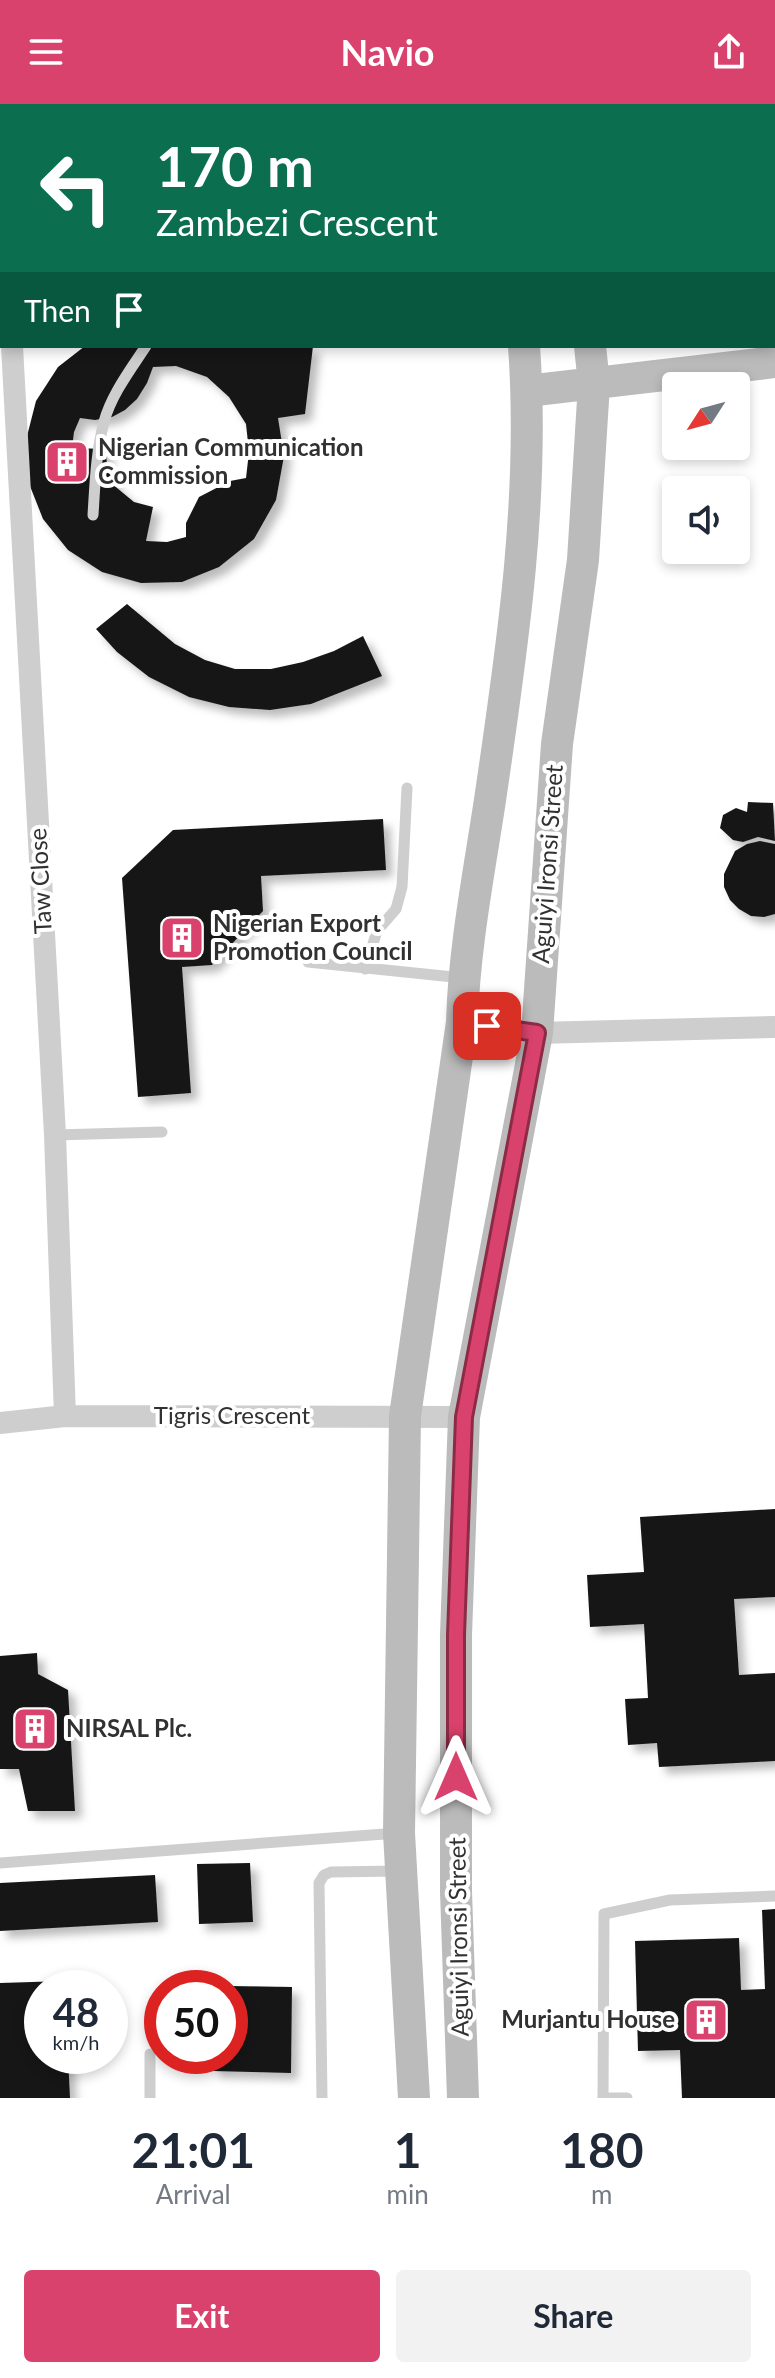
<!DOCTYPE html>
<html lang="en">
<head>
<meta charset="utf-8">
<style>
  :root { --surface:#fff; --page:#f2f2f3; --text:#1f2937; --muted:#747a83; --accent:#d9426c }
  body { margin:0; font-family:Lato,sans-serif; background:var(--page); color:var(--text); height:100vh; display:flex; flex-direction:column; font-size:30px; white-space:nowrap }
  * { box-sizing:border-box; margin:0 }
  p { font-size:26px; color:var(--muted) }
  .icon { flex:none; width:44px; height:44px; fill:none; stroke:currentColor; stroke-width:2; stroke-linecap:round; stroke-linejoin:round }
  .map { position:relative; height:1994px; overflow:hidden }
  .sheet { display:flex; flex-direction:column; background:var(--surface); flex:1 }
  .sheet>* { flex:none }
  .top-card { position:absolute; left:0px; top:0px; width:776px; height:244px; box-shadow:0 4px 12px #0003; background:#0b6e4f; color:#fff; overflow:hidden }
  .needle { width:52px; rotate:234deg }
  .controls { position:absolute; left:662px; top:268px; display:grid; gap:16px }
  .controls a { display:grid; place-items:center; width:88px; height:88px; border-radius:8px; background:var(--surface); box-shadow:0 4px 12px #0003; font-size:40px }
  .speed { position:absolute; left:24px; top:1866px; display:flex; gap:16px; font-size:40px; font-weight:700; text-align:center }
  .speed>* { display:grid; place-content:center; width:104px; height:104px; border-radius:50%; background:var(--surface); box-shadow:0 4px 12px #0003; line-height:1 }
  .speed small { font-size:20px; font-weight:400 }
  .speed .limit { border:12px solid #d22; background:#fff; color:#111 }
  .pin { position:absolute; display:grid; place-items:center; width:68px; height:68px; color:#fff; margin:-34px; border-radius:16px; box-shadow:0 4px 12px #0006 }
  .me { position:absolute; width:88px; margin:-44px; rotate:0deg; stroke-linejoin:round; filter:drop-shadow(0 0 6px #0008) }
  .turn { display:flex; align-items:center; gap:28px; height:168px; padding:0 24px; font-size:36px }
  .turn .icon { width:104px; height:104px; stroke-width:2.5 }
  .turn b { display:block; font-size:56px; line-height:68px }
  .then { display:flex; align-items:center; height:76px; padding:0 24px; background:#0003; gap:16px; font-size:30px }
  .eta { display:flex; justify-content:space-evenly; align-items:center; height:136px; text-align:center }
  .eta b { font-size:48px; font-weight:700; line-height:56px }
  .primary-button { display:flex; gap:16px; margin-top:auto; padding:16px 24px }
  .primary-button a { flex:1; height:92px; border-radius:8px; background:var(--accent); color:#fff; font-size:32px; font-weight:700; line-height:92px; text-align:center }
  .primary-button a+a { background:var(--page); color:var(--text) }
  header { display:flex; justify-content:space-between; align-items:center; height:104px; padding:0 24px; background:var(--accent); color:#fff; font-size:36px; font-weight:700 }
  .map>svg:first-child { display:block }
  .building { fill:#181818; fill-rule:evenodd; filter:url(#shadow) }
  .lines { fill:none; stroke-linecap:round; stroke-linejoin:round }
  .lane { stroke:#cecece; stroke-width:11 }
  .street { stroke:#cecece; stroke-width:22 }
  .secondary { stroke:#bbb; stroke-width:32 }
  .route-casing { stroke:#8d2b46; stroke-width:20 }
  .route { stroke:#d9426c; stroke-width:14 }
  .labels { text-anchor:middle; stroke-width:8; stroke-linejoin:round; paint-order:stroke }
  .poi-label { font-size:24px; font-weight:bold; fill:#313131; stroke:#fff; text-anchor:start }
  .street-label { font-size:24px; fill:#313131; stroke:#fff }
</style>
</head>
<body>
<header><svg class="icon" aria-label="menu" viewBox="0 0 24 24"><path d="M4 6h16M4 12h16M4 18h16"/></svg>Navio<svg class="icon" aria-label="share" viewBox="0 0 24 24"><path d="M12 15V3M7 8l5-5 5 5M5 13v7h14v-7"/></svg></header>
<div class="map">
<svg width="775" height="1994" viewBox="0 0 775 1994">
  <defs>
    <filter id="shadow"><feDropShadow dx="7" dy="7" stdDeviation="4" flood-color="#0004"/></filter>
  </defs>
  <rect width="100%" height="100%" fill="#fff"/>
  <path class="building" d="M85,242H313L305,310L278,314L284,352L276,396L254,435L219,463L182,478L141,479L102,468L68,446L43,415L28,377L26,336L36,297L58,263ZM176,262L207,273L229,293L246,320L249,348L246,374L230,377L199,393L186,419V433L167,438L146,437L153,403L134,398L117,384L107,365L106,345L72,344L74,328L80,314L95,316L112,313L125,306L137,295L147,279L153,263Z
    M127,500L175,540L205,556L235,565H271L303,558L334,547L363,532L382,572L311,600L270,606L229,603L189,593L149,573L117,548L96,525Z
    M748,698L773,699L775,737L758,733L743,738L733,736L720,724L723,711L736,704L747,708Z
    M383,715L386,766L261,772L263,807L212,861L182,863L191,989L138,993L122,774L173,726Z
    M760,737L775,740V810L764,813L751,812L739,805L730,796L724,783V770L735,747L747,740Z
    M775,1405V1493L734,1495L739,1571L775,1569V1657L659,1663L657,1639L628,1641L625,1595L648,1594L644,1520L590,1523L587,1471L644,1468L640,1413Z
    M37,1549L38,1570L68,1586L75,1707H28L19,1665H0V1552Z
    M250,1759L253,1818L199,1820L197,1760Z
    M155,1771L158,1818L0,1827V1779Z
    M775,1805V1994H682L680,1946L638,1947L635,1837L739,1834L741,1886L765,1885L762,1806Z
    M64,1877V1884H42V1952H68L70,1994H0V1879Z
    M230,1882L292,1883L291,1969L213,1967V1952H230Z"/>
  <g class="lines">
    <path class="lane" d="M312,2L313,0
      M375,2L376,0
      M0,99H2
      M93,411C95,380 96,348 104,318C111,291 131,265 146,242
      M308,858L463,874
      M365,865L377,827L396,805L402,783L407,684
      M55,1031L162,1028
      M0,1759L398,1729
      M150,1994V1950
      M322,1994L319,1779L324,1771L331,1768L398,1767
      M603,1994L604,1810L670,1796L775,1792
      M608,1994H627"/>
    <path class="street" d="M12,242L55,1031L65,1312
      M462,918L537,929L775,923
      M0,1319L65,1312L464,1313"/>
    <path class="secondary" d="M486,0V2
      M549,0V2
      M774,203H775
      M527,287L775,258
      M414,1994L399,1729L405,1312L462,918C464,844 479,769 490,696C512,546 535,393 524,242
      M463,1994L456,1787V1531L464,1313L537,929L557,640L583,456L594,280L590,242"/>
  </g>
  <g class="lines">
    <g class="route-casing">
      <path id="route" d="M456,1673V1531L464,1313L537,929L487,922"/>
    </g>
    <use href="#route" class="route"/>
  </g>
  <defs>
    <g id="building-square" transform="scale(2.3)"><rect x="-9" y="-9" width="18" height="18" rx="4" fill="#d9426c" stroke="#fff"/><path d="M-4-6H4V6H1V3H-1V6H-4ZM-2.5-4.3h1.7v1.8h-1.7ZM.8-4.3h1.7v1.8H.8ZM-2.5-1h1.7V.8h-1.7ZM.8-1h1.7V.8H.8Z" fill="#fff"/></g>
  </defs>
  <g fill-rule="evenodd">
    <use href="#building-square" x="67" y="358"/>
    <use href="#building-square" x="182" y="834"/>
    <use href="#building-square" x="35" y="1625"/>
    <use href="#building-square" x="706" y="1916"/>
  </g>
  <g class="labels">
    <g class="poi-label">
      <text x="98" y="352">Nigerian Communication<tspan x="98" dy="28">Commission</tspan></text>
      <text x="213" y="828">Nigerian Export<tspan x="213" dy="28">Promotion Council</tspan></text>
      <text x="66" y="1633">NIRSAL Plc.</text>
      <text x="675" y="1924" text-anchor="end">Murjantu House</text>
    </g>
    <g class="street-label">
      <text transform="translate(548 760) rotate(-86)" y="8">Aguiyi Ironsi Street</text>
      <text transform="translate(41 777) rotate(-93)" y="8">Taw Close</text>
      <text x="232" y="1320">Tigris Crescent</text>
      <text transform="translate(459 1833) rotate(-91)" y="8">Aguiyi Ironsi Street</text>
    </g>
  </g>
</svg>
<div class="controls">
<a><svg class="needle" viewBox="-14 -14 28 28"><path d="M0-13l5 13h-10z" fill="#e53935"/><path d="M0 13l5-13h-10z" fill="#747a83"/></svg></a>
<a><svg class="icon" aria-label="sound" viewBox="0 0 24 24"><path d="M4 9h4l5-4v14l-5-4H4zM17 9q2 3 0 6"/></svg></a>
</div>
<div class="speed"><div>48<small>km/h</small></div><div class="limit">50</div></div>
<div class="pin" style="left:487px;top:922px;background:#d93025"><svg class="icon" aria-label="arrive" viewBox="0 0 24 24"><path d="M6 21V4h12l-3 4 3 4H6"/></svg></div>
<svg class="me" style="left:456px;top:1673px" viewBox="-20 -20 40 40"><path d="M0-17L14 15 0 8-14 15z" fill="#d9426c" stroke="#fff" stroke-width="4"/></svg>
<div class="top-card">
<div class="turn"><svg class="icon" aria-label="left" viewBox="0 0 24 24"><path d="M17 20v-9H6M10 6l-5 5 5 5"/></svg><div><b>170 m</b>Zambezi Crescent</div></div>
<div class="then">Then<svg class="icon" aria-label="arrive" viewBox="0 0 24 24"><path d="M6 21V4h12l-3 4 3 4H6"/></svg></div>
</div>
</div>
<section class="sheet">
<div class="eta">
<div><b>21:01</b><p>Arrival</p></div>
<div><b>1</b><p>min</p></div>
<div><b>180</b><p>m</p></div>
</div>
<div class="primary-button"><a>Exit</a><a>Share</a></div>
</section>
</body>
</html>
